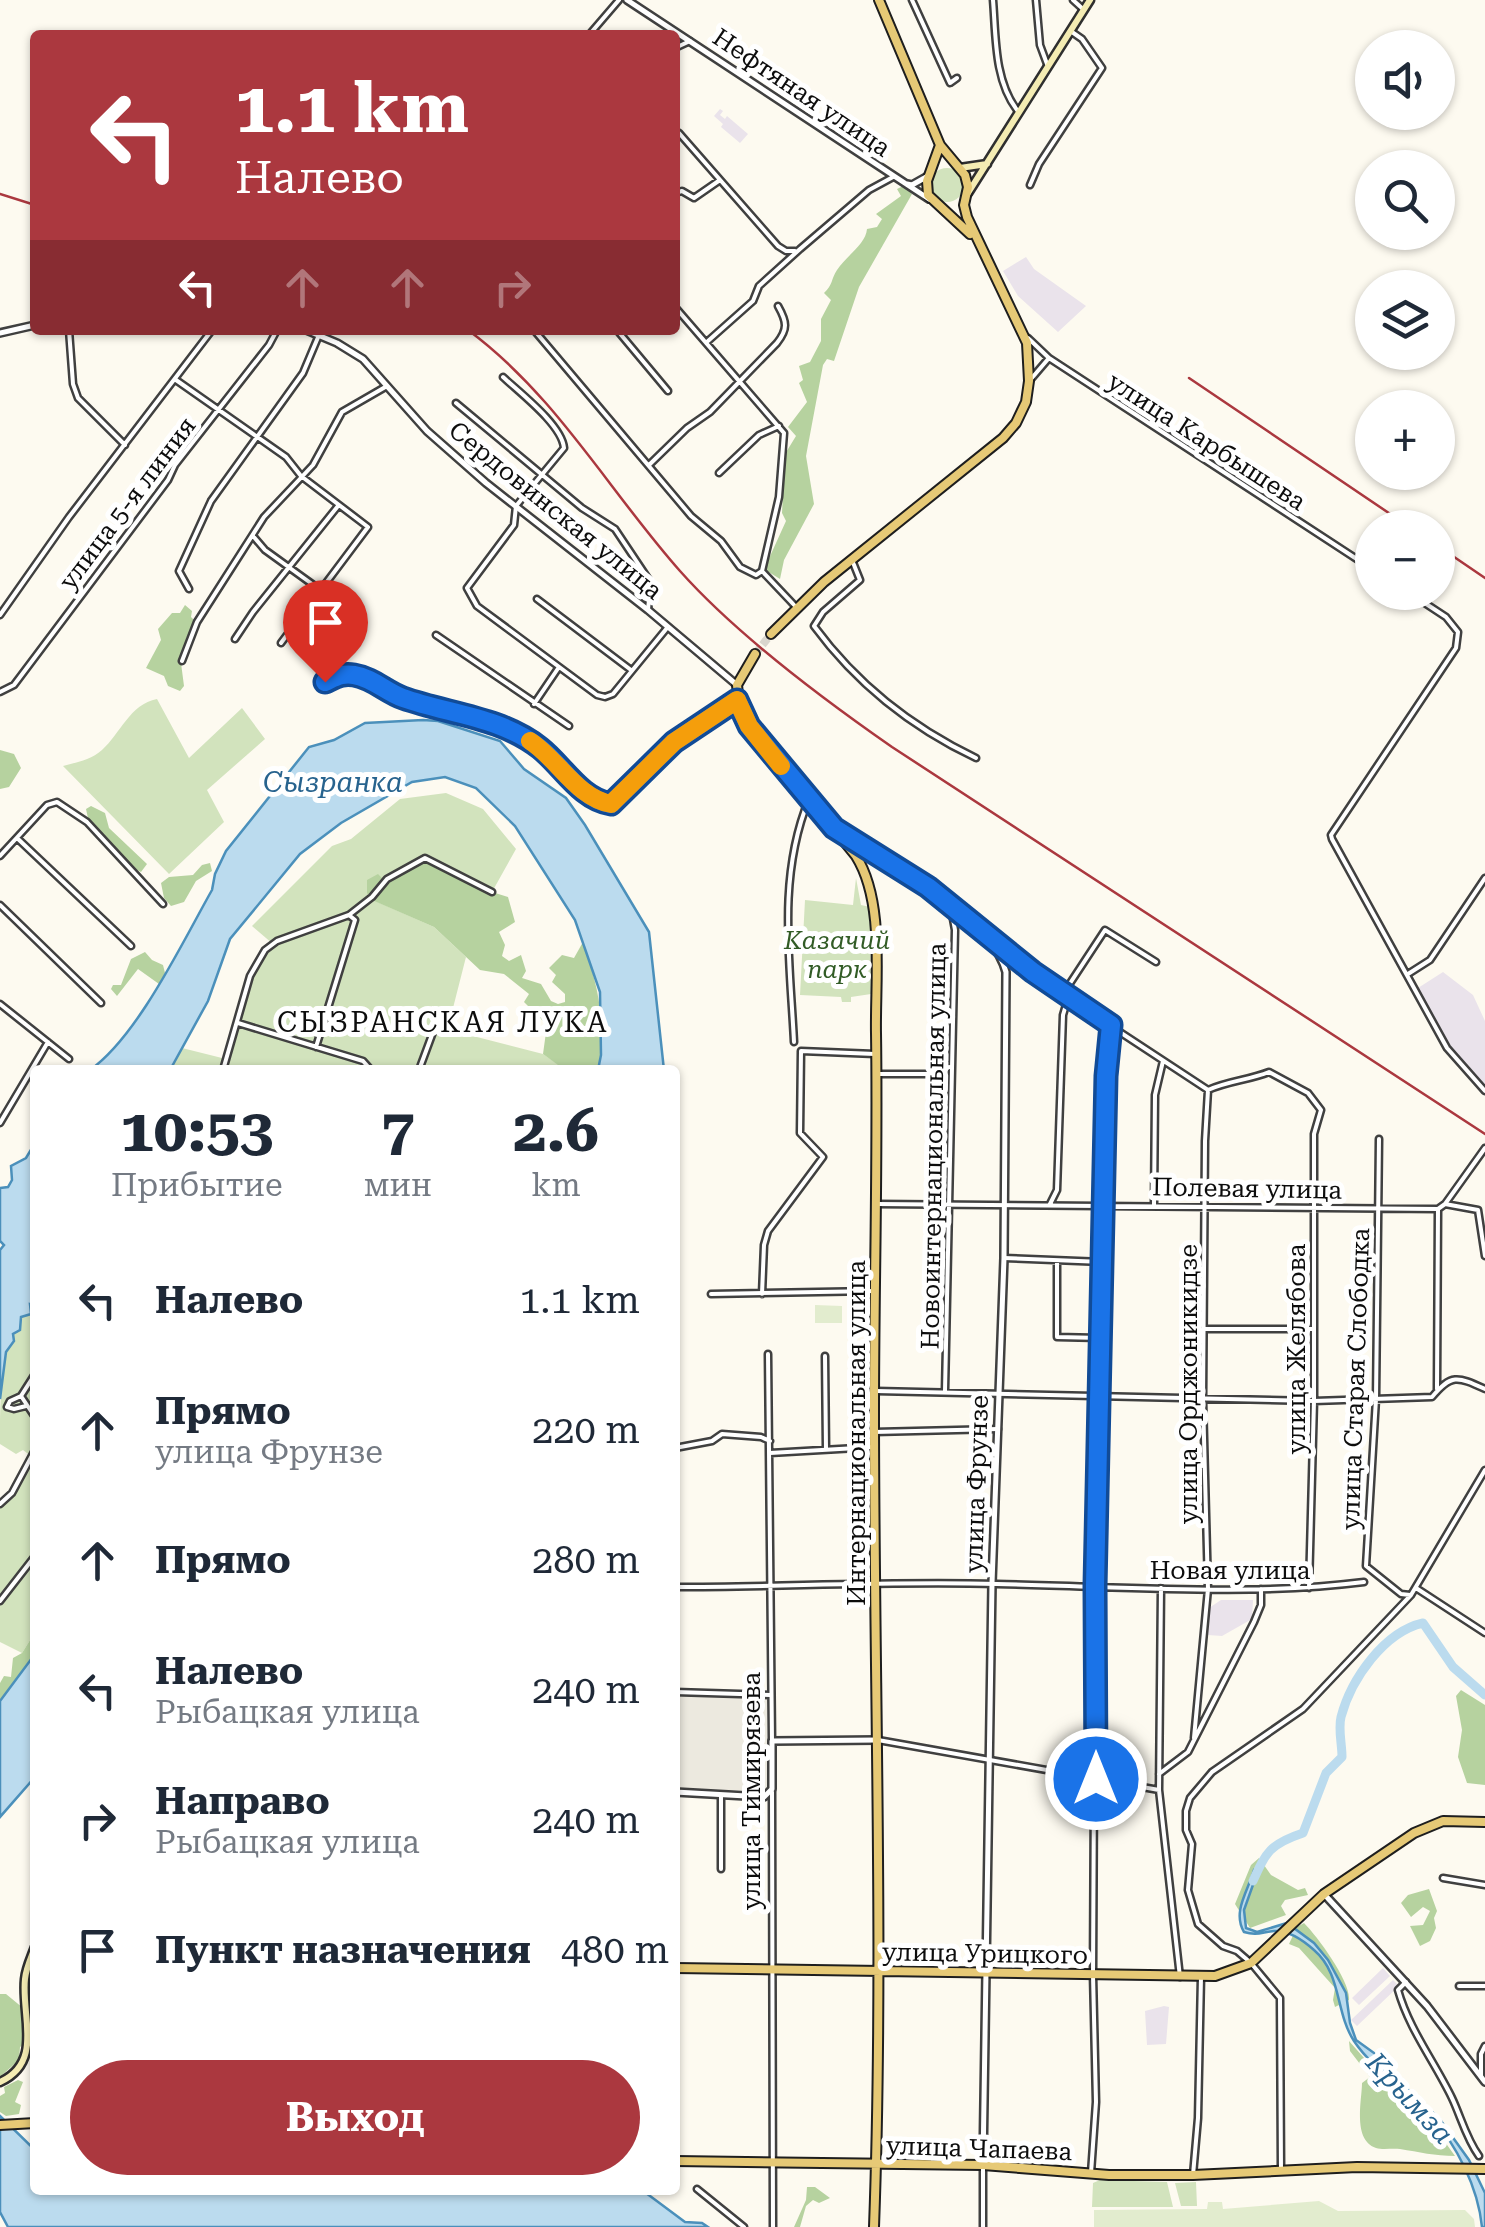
<!DOCTYPE html>
<html lang="ru">
<head>
<meta charset="utf-8">
<style>
  :root { --surface:#fff; --page:#f6f6f7; --text:#1f2937; --muted:#747a83; --accent:#ab383f }
  body { margin:0; font-family:"Roboto Serif",serif; background:var(--page); color:var(--text); height:100vh; display:flex; flex-direction:column; font-size:38px; white-space:nowrap }
  * { box-sizing:border-box; margin:0 }
  p { font-size:32px; color:var(--muted) }
  .icon { flex:none; width:55px; height:55px; fill:none; stroke:currentColor; stroke-width:2; stroke-linecap:round; stroke-linejoin:round }
  .map { position:relative; flex:1; overflow:hidden }
  .drawer { position:absolute; left:30px; top:1065px; width:650px; height:1130px; display:flex; flex-direction:column; background:var(--surface); border-radius:10px; box-shadow:0 2px 8px #0004 }
  .drawer>* { flex:none }
  .guide { position:absolute; left:30px; top:30px; width:650px; height:305px; border-radius:10px; box-shadow:0 2px 8px #0004; background:#ab383f; color:#fff; overflow:hidden }
  .tools { position:absolute; left:1355px; top:30px; display:grid; gap:20px }
  .tools a { display:grid; place-items:center; width:100px; height:100px; border-radius:50%; background:var(--surface); box-shadow:0 2px 8px #0004; font-size:50px }
  .pin { position:absolute; display:grid; place-items:center; width:85px; height:85px; color:#fff; margin:-102px -42px; border-radius:50% 50% 50% 0; rotate:-45deg; box-shadow:0 0 10px #0007 }
  .pin .icon { rotate:45deg }
  .me { position:absolute; width:110px; margin:-55px; rotate:0deg; stroke-linejoin:round; filter:drop-shadow(0 0 8px #0008) }
  .turn { display:flex; align-items:center; gap:35px; height:210px; padding:0 40px; font-size:45px }
  .turn .icon { width:130px; height:130px; stroke-width:2.5 }
  .turn b { display:block; font-size:70px; line-height:85px }
  .lanes { display:flex; align-items:center; height:95px; padding:0 40px; background:#0003; justify-content:center; gap:50px; direction:ltr }
  .lanes .off { opacity:.35 }
  .eta { display:flex; justify-content:space-evenly; align-items:center; height:170px; text-align:center }
  .eta b { font-size:60px; font-weight:700; line-height:70px }
  .cta { display:flex; gap:20px; margin-top:auto; padding:20px 40px }
  .cta a { flex:1; height:115px; border-radius:60px; background:var(--accent); color:#fff; font-size:40px; font-weight:700; line-height:115px; text-align:center }
  ul { padding:0; list-style:none }
  li { display:flex; align-items:center; gap:30px; height:130px; padding:0 40px }
  li div { flex:1 }
  li b { display:block; font-size:38px }
  li em { font-style:normal }
  .map>svg:first-child { display:block }
  .industrial { fill:#eae3eb }
  .green { fill:#d2e3bd }
  .forest { fill:#b6d29f }
  .pitch { fill:#e2ecce }
  .plaza { fill:#ece9df }
  .water { fill:#bbdbee; stroke:#4b90bb; stroke-width:2.5 }
  .lines { fill:none; stroke-linecap:round; stroke-linejoin:round }
  .river { stroke:#bbdbee; stroke-width:9 }
  .primary-tunnel { stroke:#d9d6ce; stroke-width:8; stroke-dasharray:8 4; stroke-linecap:butt }
  .minor-casing { stroke:#404040; stroke-width:9 }
  .tertiary-casing { stroke:#404040; stroke-width:10 }
  .secondary-casing { stroke:#2f2f2f; stroke-width:11 }
  .primary-casing { stroke:#1e1e1e; stroke-width:12 }
  .minor { stroke:#fff; stroke-width:4 }
  .tertiary { stroke:#fff; stroke-width:5 }
  .secondary { stroke:#f4ecb3; stroke-width:6 }
  .primary { stroke:#e6c976; stroke-width:8 }
  .rail { stroke:#ab383f; stroke-width:2.5 }
  .route-casing { stroke:#114b97; stroke-width:25 }
  .route { stroke:#1a73e8; stroke-width:18 }
  .slow { stroke:#f59e0b; stroke-width:18 }
  .labels { text-anchor:middle; stroke-width:10; stroke-linejoin:round; paint-order:stroke }
  .street-label { font-size:25px; fill:#0d0d0d; stroke:#fff }
  .park-label { font-size:25px; font-style:italic; fill:#325c26; stroke:#fff }
  .water-label { font-size:28px; font-style:italic; fill:#27638e; stroke:#fff }
  .neighbourhood-label { font-size:28px; letter-spacing:2.5px; fill:#0d0d0d; stroke:#fff }
</style>
</head>
<body>
<div class="map">
<svg width="1485" height="2227" viewBox="0 0 1485 2227">
  <rect width="100%" height="100%" fill="#fdfaf0"/>
  <path class="industrial" d="M720,109L723,111L720,115L725,119L727,116L748,134L740,143L721,127L723,124L714,116Z
    M1026,257L1034,269L1086,306L1058,332L1018,296L1003,271Z
    M1443,972L1473,995L1485,1021V1088L1457,1057L1418,988Z
    M1221,1600H1253L1252,1619L1222,1636L1208,1635L1209,1608Z
    M1383,1968L1390,1976L1359,2005L1352,1998Z
    M1393,1980L1399,1986L1357,2026L1351,2020Z
    M1164,2006L1169,2007L1166,2044L1147,2045L1145,2011Z"/>
  <path class="green" d="M930 185a17 17 0 1 1 34 0a17 17 0 1 1-34 0Z
    M157,699L189,758L242,708L265,739L207,790L224,822L169,874L63,766C77,762 91,760 102,750C120,734 130,704 157,699Z
    M446,793L483,809L516,849L492,892L373,900L434,927L466,957L453,1008H441L434,1026L543,1054L559,1065V1070H177L172,1066L182,1048L226,1059L250,976L273,944L252,926L332,846L351,839L400,799Z
    M856,878L861,905L870,907L871,994L851,997V1002H842L841,997L800,995L805,900L853,905Z
    M33,1299L35,1632L22,1653L0,1642V1504L12,1493L32,1457L23,1450L16,1454L0,1444C0,1407 0,1367 13,1333C18,1321 26,1310 33,1299Z
    M1100,2180L1167,2182L1173,2207H1092L1093,2183Z
    M1196,2182L1197,2206H1181L1175,2183Z"/>
  <path class="forest" d="M903,186L912,194L859,287L834,361L827,359L823,365L806,456L814,504L784,560L780,579L767,571L766,565L786,521L782,513L785,454L796,436L788,427L807,402L799,383L803,380L799,366L810,362L821,341V319L831,300L824,293C833,285 831,279 837,270C846,256 866,244 867,229L877,227L882,219L876,214L901,196L897,189Z
    M185,605L192,611L191,617L195,621L186,639L189,642L181,663L184,686L180,691L168,686L164,676L146,668L161,640L158,629L172,613H180Z
    M0,750L14,754L21,768L9,787L0,789Z
    M91,806L105,813L109,828L147,864L141,872C117,860 112,837 89,823L86,809Z
    M425,858L492,892L508,897L515,922L499,932L505,945L502,956L509,961L521,955L526,971L522,978L541,984L551,1001L558,1004L565,1002V994L552,982L556,975L549,968L562,955L574,958L583,942C598,986 607,1023 598,1070H559L558,1065L543,1054L547,1025L524,1002L529,994L504,974L480,970L434,927L372,900L367,893V880L378,874L385,881Z
    M210,863L212,871L196,881L184,902L171,906L164,898L161,883L169,877L193,875L202,865Z
    M145,952L152,960L163,965L165,973L159,984L138,969L117,996L111,989L113,985H121L131,959Z
    M35,1632V1654L0,1701V1683L4,1676L11,1677L13,1658L22,1653Z
    M1461,1690L1485,1705V1785L1467,1783L1458,1757L1462,1730L1456,1696Z
    M1259,1858L1271,1875L1298,1890L1305,1888L1308,1895L1285,1900L1281,1906L1286,1915L1250,1928L1235,1904L1251,1865Z
    M1429,1889L1437,1911L1434,1918L1436,1928L1430,1941L1420,1946L1410,1926L1423,1925L1430,1911L1423,1907L1411,1917L1401,1903L1408,1895Z
    M1304,1923C1318,1937 1351,1982 1349,2000L1335,2007L1333,2000L1335,1988L1299,1948L1289,1944L1297,1927Z
    M0,1994H6L23,2008L25,2043L20,2047L19,2060L0,2077Z
    M1349,2041L1372,2067L1427,2117L1455,2156C1435,2156 1419,2152 1400,2149C1392,2148 1383,2150 1376,2148C1352,2140 1362,2100 1362,2083L1370,2077L1350,2051Z
    M18,2080L23,2082L15,2102L21,2105L19,2114L6,2116L0,2112V2096L5,2093L4,2087Z
    M807,2187H815L830,2198L819,2203L813,2200L806,2206L800,2227H794L806,2200Z"/>
  <path class="pitch" d="M815,1305L842,1306V1323H815Z
    M1319,2201L1338,2211L1465,2210L1474,2219L1475,2227H1094V2210L1207,2209L1208,2202H1222L1223,2209Z"/>
  <path class="plaza" d="M675,1695L767,1699V1791L675,1789Z"/>
  <path class="water" d="M423,720L438,721L500,741L524,769L566,798L585,825L649,932L664,1070H598L601,1055L600,992L575,920L515,826L476,788L445,777L412,782L341,823L300,854L230,939L208,1001L170,1070H90C138,1036 182,943 212,890L215,874L226,851L309,747L334,740L365,723Z
    M35,1143V1305L30,1304L31,1314L21,1317L20,1330L13,1334L14,1341L6,1352L0,1399V1250L4,1245L0,1241V1188L8,1187L12,1180L11,1166L26,1158Z
    M35,1654V1777L0,1817V1701Z
    M1254,1870L1258,1871L1244,1910L1246,1928L1257,1932L1287,1923L1314,1943L1328,1960L1346,1993L1350,2023L1356,2040L1381,2058L1390,2073L1439,2118L1469,2160L1485,2193V2227H1482C1478,2187 1457,2146 1431,2116C1407,2089 1374,2071 1354,2041C1335,2012 1342,1974 1314,1950C1304,1941 1289,1930 1274,1931C1262,1932 1257,1936 1244,1932C1232,1912 1248,1891 1254,1870Z
    M0,2116L35,2150V2190H642L685,2222L702,2223L708,2227H8L0,2212Z"/>
  <g class="lines">
    <path class="river" d="M1253,1881C1266,1852 1270,1844 1303,1833L1326,1773L1342,1757C1342,1744 1338,1729 1341,1717C1351,1679 1384,1632 1423,1623L1453,1667L1485,1695"/>
    <path class="primary-tunnel" d="M755,654L771,634"/>
    <g class="minor-casing">
      <path id="minor" d="M912,0L950,83L957,78
        M993,0C996,36 994,80 1017,110
        M1036,0L1040,45L1047,64
        M1073,0L1084,10
        M589,35L619,0
        M675,48L690,41
        M675,136L679,133L778,246L786,251H795
        M1030,185L1039,164L1102,68L1082,39L1072,32
        M675,193L682,191L694,198L720,180
        M675,307L784,433L779,497L762,571
        M69,330L73,384L78,398L125,445
        M534,330L691,516L721,541L740,567L756,575L762,571
        M617,330L668,391
        M1028,338L1049,358
        M708,341L753,301L759,286L800,249L869,190L893,177
        M503,377C520,393 562,425 564,448L516,506L514,525L467,588L477,606L597,695L605,697L613,694L667,628
        M1031,379L1049,358L1372,569
        M176,380L286,457L301,476L368,527L281,643
        M456,403L582,508L615,529L651,583L648,609
        M649,465L687,428L710,412L777,343C788,329 787,322 778,306
        M719,473L759,435L779,426
        M253,536L265,550L319,589
        M852,560L860,580L823,612L814,626C856,683 911,727 976,758
        M762,571L796,607
        M189,589L179,571L211,501L303,373L319,335
        M1408,592L1446,617L1458,632L1456,648L1331,835L1332,839L1447,1048L1485,1091
        M537,599L631,670
        M0,615L69,517L212,330
        M436,635L569,726
        M235,639L253,612L338,506
        M182,661L197,622L264,517L313,465L342,412L387,386
        M325,682L340,674L356,675L405,699L503,726L540,748L599,802L611,804L623,796L674,742L737,700
        M0,692L14,685L168,480L175,465L269,345L277,330
        M534,704L559,667
        M17,838L131,946
        M0,856L47,805L57,802L87,822L163,904
        M0,905L101,1003
        M989,938L1068,998L1208,1090C1228,1081 1249,1080 1269,1072L1308,1093L1321,1110L1314,1134V1401L1309,1588
        M1408,974L1430,960L1485,878
        M1063,994L1105,930L1156,962
        M0,1004L69,1059
        M238,1023L363,1061L371,1070
        M794,1042C790,960 777,877 809,799
        M316,1047L355,920L349,915
        M223,1070L250,976L265,950L277,941L349,915L372,897L387,879L425,858L492,892
        M419,1070L439,1016
        M876,1074H937L949,1067
        M0,1123L48,1042
        M1379,1139L1376,1399L1366,1566L1401,1594L1410,1595
        M877,1204L1438,1209
        M1050,1204L1057,1190L1063,1015L1068,998
        M1154,1204L1155,1095L1163,1061
        M1445,1204L1478,1210L1485,1256
        M1438,1209L1445,1204L1485,1148
        M1004,1258L1103,1262
        M1057,1261V1337L1101,1338
        M711,1294L875,1291
        M762,1294L764,1245L768,1231L823,1157L800,1133L801,1051L875,1054
        M1204,1329H1314
        M768,1354L772,1741
        M825,1356L826,1449
        M35,1374L21,1396L35,1417
        M1437,1389L1438,1209
        M876,1391L1314,1401L1432,1397C1451,1374 1457,1376 1485,1389
        M945,1391L955,930L950,903
        M21,1396L10,1401L7,1407L14,1409L26,1406
        M874,1432L998,1429
        M675,1448L712,1441L722,1434L761,1437L770,1441
        M770,1453L874,1447
        M0,1504L12,1493L35,1450
        M675,1587C782,1587 890,1581 997,1584C1119,1586 1243,1597 1364,1582
        M1161,1588L1159,1790L1180,1977
        M1416,1588L1485,1633
        M0,1601L35,1556
        M675,1692L770,1695
        M1194,1738L1208,1589L1203,1400L1205,1141L1208,1090
        M878,1740L1159,1790
        M1159,1774L1188,1752L1254,1622L1261,1605V1589
        M772,1792L773,2227
        M721,1869V1795
        M1443,1878L1485,1885
        M1406,1982L1398,1990C1409,2029 1434,2061 1452,2098C1461,2117 1466,2138 1479,2156
        M1459,1986H1485
        M1481,2076V2054L1485,2046
        M1281,2170L1280,1998L1251,1963L1237,1951L1223,1946L1198,1924L1188,1890L1192,1844L1186,1830V1811L1190,1798L1212,1772L1303,1709L1411,1595L1485,1470
        M1091,2173L1096,2102L1093,1975L1095,1586L1105,1076L1111,1025
        M1193,2175L1198,2118L1201,1977
        M697,2189L744,2227
        M983,2227V2167"/>
    </g>
    <g class="tertiary-casing">
      <path id="tertiary" d="M627,0L929,199
        M907,184L912,185L928,176
        M306,330L337,343L363,359L427,431L486,483L648,610L737,685
        M0,333L35,325
        M838,831C887,861 991,915 1006,972L1004,1258L992,1583L983,2165
        M675,1792L764,1797L772,1789V1741L878,1740
        M1324,1894L1427,2006L1485,2082"/>
    </g>
    <g class="secondary-casing">
      <path id="secondary" d="M960,168L987,164
        M968,193L1090,0
        M0,2082C44,2062 21,2016 25,1979C26,1968 31,1958 35,1947"/>
    </g>
    <g class="primary-casing">
      <path id="primary" d="M940,145L927,181L928,195L970,234
        M771,634L824,582L1003,438L1016,423L1026,402L1029,381L1027,343L967,217L964,205L968,187L965,175L940,145L879,0
        M755,654L737,685L740,713L856,856C885,902 875,979 876,1033C878,1159 874,1285 874,1411C874,1683 884,1955 874,2227
        M675,1968L1215,1976L1251,1963L1324,1894L1414,1833L1443,1821L1485,1822
        M0,2125L35,2123
        M675,2161L983,2165L1109,2175H1193L1357,2167L1485,2169"/>
    </g>
    <use href="#minor" class="minor"/>
    <use href="#tertiary" class="tertiary"/>
    <use href="#secondary" class="secondary"/>
    <use href="#primary" class="primary"/>
    <path class="rail" d="M0,194L35,205
      M468,330C556,395 609,491 680,571C736,634 823,699 892,747L1485,1134
      M1189,378L1411,528
      M1438,546L1485,578"/>
  </g>
  <g class="lines">
    <g class="route-casing">
      <path id="route" d="M325,682C336,677 342,673 354,675C373,678 386,692 403,698C448,714 501,717 540,748C563,766 580,799 611,804L674,742L737,700L749,726L834,828L928,887L1033,972L1111,1025L1106,1076L1095,1586L1096,1779"/>
    </g>
    <use href="#route" class="route"/>
    <path class="slow" d="M530,741C558,759 577,798 611,804L674,742L737,700L749,726L781,766"/>
  </g>
  <g class="labels">
    <g class="street-label">
      <text transform="translate(802 92) rotate(34)" y="9">Нефтяная улица</text>
      <text transform="translate(1207 441) rotate(33)" y="9">улица Карбышева</text>
      <text transform="translate(127 503) rotate(-53)" y="9">улица 5-я линия</text>
      <text transform="translate(556 510) rotate(39)" y="9">Сердовинская улица</text>
      <text transform="translate(933 1146) rotate(-89)" y="9">Новоинтернациональная улица</text>
      <text transform="translate(1247 1188) rotate(1)" y="9">Полевая улица</text>
      <text transform="translate(1296 1349) rotate(-90)" y="9">улица Желябова</text>
      <text transform="translate(1355 1379) rotate(-88)" y="9">улица Старая Слободка</text>
      <text transform="translate(1188 1384) rotate(-90)" y="9">улица Орджоникидзе</text>
      <text transform="translate(856 1433) rotate(-90)" y="9">Интернациональная улица</text>
      <text transform="translate(976 1484) rotate(-88)" y="9">улица Фрунзе</text>
      <text x="1230" y="1579">Новая улица</text>
      <text transform="translate(751 1791) rotate(-90)" y="9">улица Тимирязева</text>
      <text transform="translate(985 1953) rotate(1)" y="9">улица Урицкого</text>
      <text transform="translate(979 2148) rotate(2)" y="9">улица Чапаева</text>
    </g>
    <g class="park-label">
      <text x="837" y="949">Казачий<tspan x="837" dy="29">парк</tspan></text>
    </g>
    <g class="water-label">
      <text x="333" y="792">Сызранка</text>
      <text transform="translate(1410 2098) rotate(47)" y="10">Крымза</text>
    </g>
    <g class="neighbourhood-label">
      <text x="443" y="1032">СЫЗРАНСКАЯ ЛУКА</text>
    </g>
  </g>
</svg>
<div class="tools">
<a><svg class="icon" aria-label="sound" viewBox="0 0 24 24"><path d="M4 9h4l5-4v14l-5-4H4zM17 9q2 3 0 6"/></svg></a>
<a><svg class="icon" aria-label="search" viewBox="0 0 24 24"><circle cx="10" cy="10" r="6"/><path d="M15 15l6 6"/></svg></a>
<a><svg class="icon" aria-label="layers" viewBox="0 0 24 24"><path d="M12 4l9 5-9 5-9-5zM3 14l9 5 9-5"/></svg></a>
<a>+</a>
<a>−</a>
</div>
<div class="pin" style="left:325px;top:682px;background:#d93025"><svg class="icon" aria-label="arrive" viewBox="0 0 24 24"><path d="M6 21V4h12l-3 4 3 4H6"/></svg></div>
<svg class="me" style="left:1096px;top:1779px" viewBox="-20 -20 40 40"><circle r="17" fill="#1a73e8" stroke="#fff" stroke-width="3"/><path d="M0-11L8 9 0 5-8 9z" fill="#fff"/></svg>
<div class="guide">
<div class="turn"><svg class="icon" aria-label="left" viewBox="0 0 24 24"><path d="M17 20v-9H6M10 6l-5 5 5 5"/></svg><div><b>1.1 km</b>Налево</div></div>
<div class="lanes"><svg class="icon" aria-label="left" viewBox="0 0 24 24"><path d="M17 20v-9H6M10 6l-5 5 5 5"/></svg><svg class="icon off" aria-label="ahead" viewBox="0 0 24 24"><path d="M12 20V5M6 11l6-6 6 6"/></svg><svg class="icon off" aria-label="ahead" viewBox="0 0 24 24"><path d="M12 20V5M6 11l6-6 6 6"/></svg><svg class="icon off" aria-label="right" viewBox="0 0 24 24"><path d="M7 20v-9h11M14 6l5 5-5 5"/></svg></div>
</div>
<section class="drawer">
<div class="eta">
<div><b>10:53</b><p>Прибытие</p></div>
<div><b>7</b><p>мин</p></div>
<div><b>2.6</b><p>km</p></div>
</div>
<ul>
<li><svg class="icon" aria-label="left" viewBox="0 0 24 24"><path d="M17 20v-9H6M10 6l-5 5 5 5"/></svg><div><b>Налево</b></div><em>1.1 km</em></li>
<li><svg class="icon" aria-label="ahead" viewBox="0 0 24 24"><path d="M12 20V5M6 11l6-6 6 6"/></svg><div><b>Прямо</b><p>улица Фрунзе</p></div><em>220 m</em></li>
<li><svg class="icon" aria-label="ahead" viewBox="0 0 24 24"><path d="M12 20V5M6 11l6-6 6 6"/></svg><div><b>Прямо</b></div><em>280 m</em></li>
<li><svg class="icon" aria-label="left" viewBox="0 0 24 24"><path d="M17 20v-9H6M10 6l-5 5 5 5"/></svg><div><b>Налево</b><p>Рыбацкая улица</p></div><em>240 m</em></li>
<li><svg class="icon" aria-label="right" viewBox="0 0 24 24"><path d="M7 20v-9h11M14 6l5 5-5 5"/></svg><div><b>Направо</b><p>Рыбацкая улица</p></div><em>240 m</em></li>
<li><svg class="icon" aria-label="arrive" viewBox="0 0 24 24"><path d="M6 21V4h12l-3 4 3 4H6"/></svg><div><b>Пункт назначения</b></div><em>480 m</em></li>
</ul>
<div class="cta"><a>Выход</a></div>
</section>
</div>
</body>
</html>
